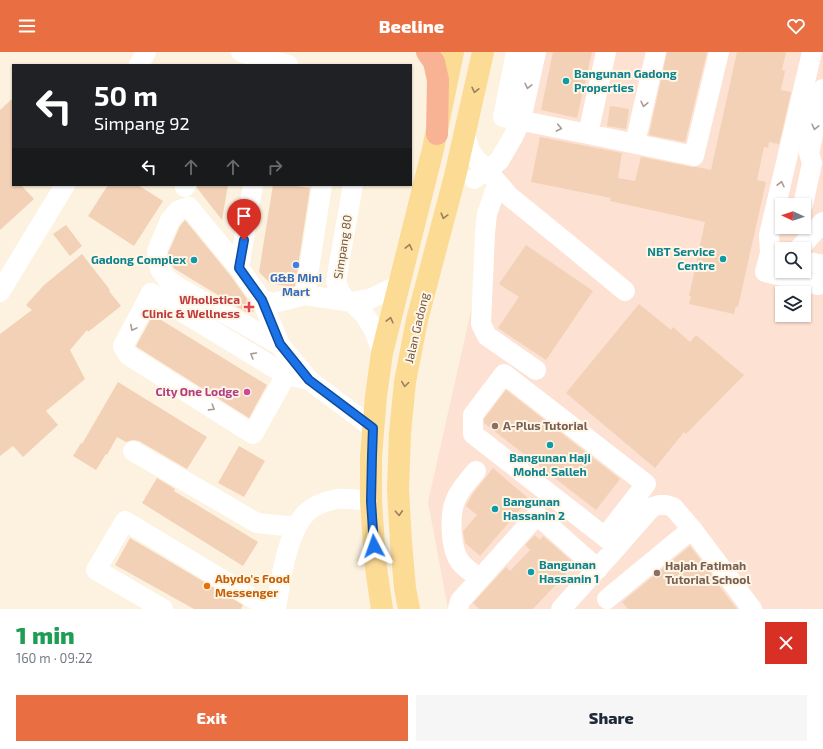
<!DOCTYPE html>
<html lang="en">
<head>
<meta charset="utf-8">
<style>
  :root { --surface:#fff; --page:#f6f6f7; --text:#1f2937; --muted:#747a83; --accent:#e96e41 }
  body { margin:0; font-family:"Exo 2",sans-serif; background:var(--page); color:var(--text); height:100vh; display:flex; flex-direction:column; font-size:15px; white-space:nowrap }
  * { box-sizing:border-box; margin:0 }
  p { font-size:13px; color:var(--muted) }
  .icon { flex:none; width:22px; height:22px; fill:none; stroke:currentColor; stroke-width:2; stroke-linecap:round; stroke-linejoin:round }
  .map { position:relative; height:557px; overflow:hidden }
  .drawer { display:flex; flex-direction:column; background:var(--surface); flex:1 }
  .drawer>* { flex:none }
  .banner { position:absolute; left:12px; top:12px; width:400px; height:122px; border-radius:0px; box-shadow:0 1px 3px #0004; background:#202124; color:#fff; overflow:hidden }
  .needle { width:26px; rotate:273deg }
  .fabs { position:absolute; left:775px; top:146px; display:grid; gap:8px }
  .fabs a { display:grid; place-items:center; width:36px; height:36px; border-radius:0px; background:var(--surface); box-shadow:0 1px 3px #0004; font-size:20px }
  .pin { position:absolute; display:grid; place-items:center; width:34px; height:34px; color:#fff; margin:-41px -17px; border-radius:50% 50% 50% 0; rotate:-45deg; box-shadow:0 0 4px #0007 }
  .pin .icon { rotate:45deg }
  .me { position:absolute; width:44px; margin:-22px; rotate:356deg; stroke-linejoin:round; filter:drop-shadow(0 0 3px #0008) }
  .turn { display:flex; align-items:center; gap:14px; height:84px; padding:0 16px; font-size:18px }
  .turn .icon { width:52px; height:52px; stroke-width:2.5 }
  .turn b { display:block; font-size:28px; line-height:34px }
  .lanes { display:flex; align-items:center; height:38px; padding:0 16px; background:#0003; justify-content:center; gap:20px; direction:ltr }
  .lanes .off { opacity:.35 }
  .round { display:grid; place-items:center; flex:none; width:42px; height:42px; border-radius:0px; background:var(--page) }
  .headline { display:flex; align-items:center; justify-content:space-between; height:68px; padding:0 16px }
  h1 { font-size:24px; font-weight:800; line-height:30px; color:#1e9e55 }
  .button { display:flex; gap:8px; margin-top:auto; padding:8px 16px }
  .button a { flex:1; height:46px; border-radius:0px; background:var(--accent); color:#fff; font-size:16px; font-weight:800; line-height:46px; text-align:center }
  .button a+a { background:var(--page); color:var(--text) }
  header { display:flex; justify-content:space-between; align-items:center; height:52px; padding:0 16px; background:var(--accent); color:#fff; font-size:18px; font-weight:800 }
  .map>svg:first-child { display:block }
  .commercial { fill:#fde1d2; fill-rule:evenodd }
  .building { fill:#f2d1b6 }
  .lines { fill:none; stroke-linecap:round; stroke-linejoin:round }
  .minor { stroke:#fff; stroke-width:20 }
  .major { stroke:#fcdb95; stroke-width:22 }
  .highway { stroke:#f8b394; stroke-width:22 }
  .oneway { stroke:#aa9b91 }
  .oneway2 { stroke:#9b7f5e }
  .route-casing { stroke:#114b97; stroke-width:10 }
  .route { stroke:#1a73e8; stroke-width:7 }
  .culture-dot { fill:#0f9aa8; stroke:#fff6e5; stroke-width:1.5 }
  .shop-dot { fill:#3f7fe0; stroke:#fff6e5; stroke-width:1.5 }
  .health-dot { fill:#e0444e; stroke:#fff6e5; stroke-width:1.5 }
  .hotel-dot { fill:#d1479c; stroke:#fff6e5; stroke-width:1.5 }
  .education-dot { fill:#8d6e63; stroke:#fff6e5; stroke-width:1.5 }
  .food-dot { fill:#e8710a; stroke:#fff6e5; stroke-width:1.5 }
  .labels { text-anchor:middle; stroke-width:4; stroke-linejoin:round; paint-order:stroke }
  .culture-label { font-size:12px; font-weight:bold; fill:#0d838f; stroke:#fff6e5; text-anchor:start }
  .street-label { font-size:12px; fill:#725847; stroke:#fff6e5 }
  .shop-label { font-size:12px; font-weight:bold; fill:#366cbe; stroke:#fff6e5 }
  .health-label { font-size:12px; font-weight:bold; fill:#be3a42; stroke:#fff6e5; text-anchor:end }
  .hotel-label { font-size:12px; font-weight:bold; fill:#b23c85; stroke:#fff6e5; text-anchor:end }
  .education-label { font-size:12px; font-weight:bold; fill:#785e54; stroke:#fff6e5; text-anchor:start }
  .food-label { font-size:12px; font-weight:bold; fill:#c56008; stroke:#fff6e5; text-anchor:start }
</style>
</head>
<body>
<header><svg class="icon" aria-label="menu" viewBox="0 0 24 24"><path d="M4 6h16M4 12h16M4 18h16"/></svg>Beeline<svg class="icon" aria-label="heart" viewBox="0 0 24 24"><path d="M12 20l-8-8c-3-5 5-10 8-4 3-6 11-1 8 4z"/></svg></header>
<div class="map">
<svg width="823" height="557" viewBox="0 0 823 557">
  <rect width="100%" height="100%" fill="#fcf2df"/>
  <path class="commercial" d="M529,0H823V557H448L428,450ZM782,153H804V175H782ZM782,197H804V219H782ZM782,241H804V263H782Z"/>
  <path class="building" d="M553,0H592L577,66L541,58Z
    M667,0H707L685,90L649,83Z
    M737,0H786L782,18L785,19L781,38L791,40L779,92L769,90L768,96L764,95L757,128L766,130L738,255L736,254L734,262L689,252L691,244H689L705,170L610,149L611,146L531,130L540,85L622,101L618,126L635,129L641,105L692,115H697L711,118Z
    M13,46V133H21L34,147L0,178V58Z
    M610,54L629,57L626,77L607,74Z
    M108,133H138L163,149L134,194L88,164Z
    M197,133H228L222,168L197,136Z
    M273,133H288L310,136L295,234L292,235L270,231L259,220Z
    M185,168L230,223L252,254L254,259L249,262L175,217L170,212L168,201L180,174Z
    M66,173L82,194L70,204L53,182Z
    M526,193L593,239L546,308L498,276L519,245L499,232Z
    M82,202L110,238L109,239L121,254L88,280L87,278L70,298L85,327L46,359L58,373L23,405L13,394L0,404V282L32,258L26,253L44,233Z
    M639,252L671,278L673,275L690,290L696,283L744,323L686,382L684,380L655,416L566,341Z
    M153,263L267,333L249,366L137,295L136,294Z
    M118,330L207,385L187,417L139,389L133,388L126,390L117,385L107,403L106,402L96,418L73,404L81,391L82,392Z
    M506,338L620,427L596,458L484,371V367Z
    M239,394L265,409L244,445L218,431Z
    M493,416L529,447L480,504L465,491L463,479L477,463L466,454L472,443Z
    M157,426L175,437L174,439L258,490L243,514L142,451Z
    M535,483L540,488L543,484L575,512L533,557H479L473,551L506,515L510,519L530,498L525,493Z
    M130,486L243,553L241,557H194L115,513Z
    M690,494L720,533L719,534L737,557H628L622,550Z"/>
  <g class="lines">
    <path class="minor" d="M241,0L288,13
      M516,0L503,65L588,82L694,104L719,0
      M812,0L769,183L770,201L765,220L818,233L823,228
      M139,13L146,0
      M588,82L606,0
      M465,83L470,99L476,107L487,118L509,144L562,187L625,239
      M635,91L656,0
      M474,127L499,109L513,85L521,68L536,0
      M185,135L186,133
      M495,139L487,162L485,181L481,272L487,284L536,318
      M803,153L812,111L809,101L823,37
      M189,155L239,216L262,248L280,293L178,235L168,228L160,217L157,205V199L170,168L179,158Z
      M799,197L823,170
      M804,209L823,213
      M239,216L253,133
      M0,240L65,133
      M305,243L322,133
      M262,248L274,251L305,243L351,250L370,247L399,233
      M347,249C341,243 338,238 336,229L353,133
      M351,250L364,262L374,278L382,301
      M280,293L309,328L286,323L151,241L123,294L128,303L253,382L286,323
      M309,328L373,376
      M133,399L257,471L296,475
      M476,419C469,428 460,437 456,447C449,461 450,498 461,511C466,517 474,522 480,527
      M617,495L652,455L659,453H666L673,455L692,477L752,557
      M607,547L692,477
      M163,557L96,518L125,469L271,557
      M276,557C280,530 287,481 306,461C314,453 326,449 337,447C346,446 361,448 371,449
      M458,557L460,549L537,463L598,517
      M561,557L617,495L605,485L646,432L504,322L473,363V382L605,485"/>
    <path class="major" d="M382,557L375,509L371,449V404L376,344L382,301L433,97L453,0
      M409,557L405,536L401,491L398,437L400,381L405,330L417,268L455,124L483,0"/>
    <path class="highway" d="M427,0L434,10L438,28L437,82"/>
  </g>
  <defs><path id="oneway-chevron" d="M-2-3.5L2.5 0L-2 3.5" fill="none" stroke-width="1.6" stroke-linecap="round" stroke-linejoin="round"/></defs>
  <g class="oneway">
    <use href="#oneway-chevron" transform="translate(528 34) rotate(103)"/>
    <use href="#oneway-chevron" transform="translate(644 52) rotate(103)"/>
    <use href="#oneway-chevron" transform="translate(815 75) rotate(103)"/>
    <use href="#oneway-chevron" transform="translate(559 76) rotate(11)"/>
    <use href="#oneway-chevron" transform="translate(781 132) rotate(-77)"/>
    <use href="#oneway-chevron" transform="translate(133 276) rotate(118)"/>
    <use href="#oneway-chevron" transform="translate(253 303) rotate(-149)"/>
    <use href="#oneway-chevron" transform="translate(212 356) rotate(32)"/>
  </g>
  <g class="oneway2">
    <use href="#oneway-chevron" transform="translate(475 38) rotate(103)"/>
    <use href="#oneway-chevron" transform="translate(444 164) rotate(105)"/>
    <use href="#oneway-chevron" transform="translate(409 195) rotate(-76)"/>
    <use href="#oneway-chevron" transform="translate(390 268) rotate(-76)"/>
    <use href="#oneway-chevron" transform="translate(405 332) rotate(98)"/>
    <use href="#oneway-chevron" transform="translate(399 461) rotate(87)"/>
  </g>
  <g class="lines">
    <g class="route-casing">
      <path id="route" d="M244,188L239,216L262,248L280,292L309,328L373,376L372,404L371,449L374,494"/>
    </g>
    <use href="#route" class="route"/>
  </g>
  <g class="culture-dot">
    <circle cx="566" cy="29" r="4"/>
    <circle cx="723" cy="207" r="4"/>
    <circle cx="194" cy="208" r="4"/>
    <circle cx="550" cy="393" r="4"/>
    <circle cx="495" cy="457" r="4"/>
    <circle cx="531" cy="520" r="4"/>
  </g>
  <circle class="shop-dot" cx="296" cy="213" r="4"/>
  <path class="health-dot" d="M247 249h4v4h4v4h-4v4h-4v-4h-4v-4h4z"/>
  <circle class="hotel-dot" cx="247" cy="340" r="4"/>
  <g class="education-dot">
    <circle cx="495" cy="374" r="4"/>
    <circle cx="657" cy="521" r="4"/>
  </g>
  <circle class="food-dot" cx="207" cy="534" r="4"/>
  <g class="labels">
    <g class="culture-label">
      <text x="574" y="26">Bangunan Gadong<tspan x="574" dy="14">Properties</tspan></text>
      <text x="715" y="204" text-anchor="end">NBT Service<tspan x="715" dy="14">Centre</tspan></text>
      <text x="186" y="212" text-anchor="end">Gadong Complex</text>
      <text x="550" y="410" text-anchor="middle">Bangunan Haji<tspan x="550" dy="14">Mohd. Salleh</tspan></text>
      <text x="503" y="454">Bangunan<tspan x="503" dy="14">Hassanin 2</tspan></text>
      <text x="539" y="517">Bangunan<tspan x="539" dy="14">Hassanin 1</tspan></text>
    </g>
    <g class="street-label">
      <text transform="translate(343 195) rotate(-81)" y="4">Simpang 80</text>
      <text transform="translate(417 276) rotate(-77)" y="4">Jalan Gadong</text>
    </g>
    <g class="shop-label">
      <text x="296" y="230">G&amp;B Mini<tspan x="296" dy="14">Mart</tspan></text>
    </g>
    <g class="health-label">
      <text x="240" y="252">Wholistica<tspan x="240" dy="14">Clinic &amp; Wellness</tspan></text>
    </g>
    <g class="hotel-label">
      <text x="239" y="344">City One Lodge</text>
    </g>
    <g class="education-label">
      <text x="503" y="378">A-Plus Tutorial</text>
      <text x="665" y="518">Hajah Fatimah<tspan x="665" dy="14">Tutorial School</tspan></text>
    </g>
    <g class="food-label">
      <text x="215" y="531">Abydo's Food<tspan x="215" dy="14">Messenger</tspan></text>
    </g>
  </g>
</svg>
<div class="fabs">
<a><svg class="needle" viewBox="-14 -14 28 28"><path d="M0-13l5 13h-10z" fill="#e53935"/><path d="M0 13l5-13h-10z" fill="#747a83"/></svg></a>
<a><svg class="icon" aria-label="search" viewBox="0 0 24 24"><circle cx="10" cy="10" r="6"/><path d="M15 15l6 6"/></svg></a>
<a><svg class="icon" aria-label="layers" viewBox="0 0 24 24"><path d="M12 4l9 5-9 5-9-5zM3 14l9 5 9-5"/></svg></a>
</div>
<div class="pin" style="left:244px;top:188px;background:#d93025"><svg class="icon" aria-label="arrive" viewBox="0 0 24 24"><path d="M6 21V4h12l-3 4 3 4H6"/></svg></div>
<svg class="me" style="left:374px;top:494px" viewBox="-20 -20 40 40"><path d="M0-17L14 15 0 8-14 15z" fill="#1a73e8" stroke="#fff" stroke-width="4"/></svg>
<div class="banner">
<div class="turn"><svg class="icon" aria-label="left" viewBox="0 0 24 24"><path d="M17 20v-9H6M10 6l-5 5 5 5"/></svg><div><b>50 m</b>Simpang 92</div></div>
<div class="lanes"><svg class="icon" aria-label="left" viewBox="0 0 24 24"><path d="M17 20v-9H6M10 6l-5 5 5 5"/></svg><svg class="icon off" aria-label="ahead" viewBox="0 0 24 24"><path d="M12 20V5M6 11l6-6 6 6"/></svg><svg class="icon off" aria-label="ahead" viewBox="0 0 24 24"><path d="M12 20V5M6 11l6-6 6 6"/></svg><svg class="icon off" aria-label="right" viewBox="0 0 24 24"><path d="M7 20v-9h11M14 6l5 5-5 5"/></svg></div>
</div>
</div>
<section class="drawer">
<div class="headline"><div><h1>1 min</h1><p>160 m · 09:22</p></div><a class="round" style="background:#d93025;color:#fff"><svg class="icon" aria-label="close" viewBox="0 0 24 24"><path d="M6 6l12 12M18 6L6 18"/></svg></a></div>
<div class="button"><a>Exit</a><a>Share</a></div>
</section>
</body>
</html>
